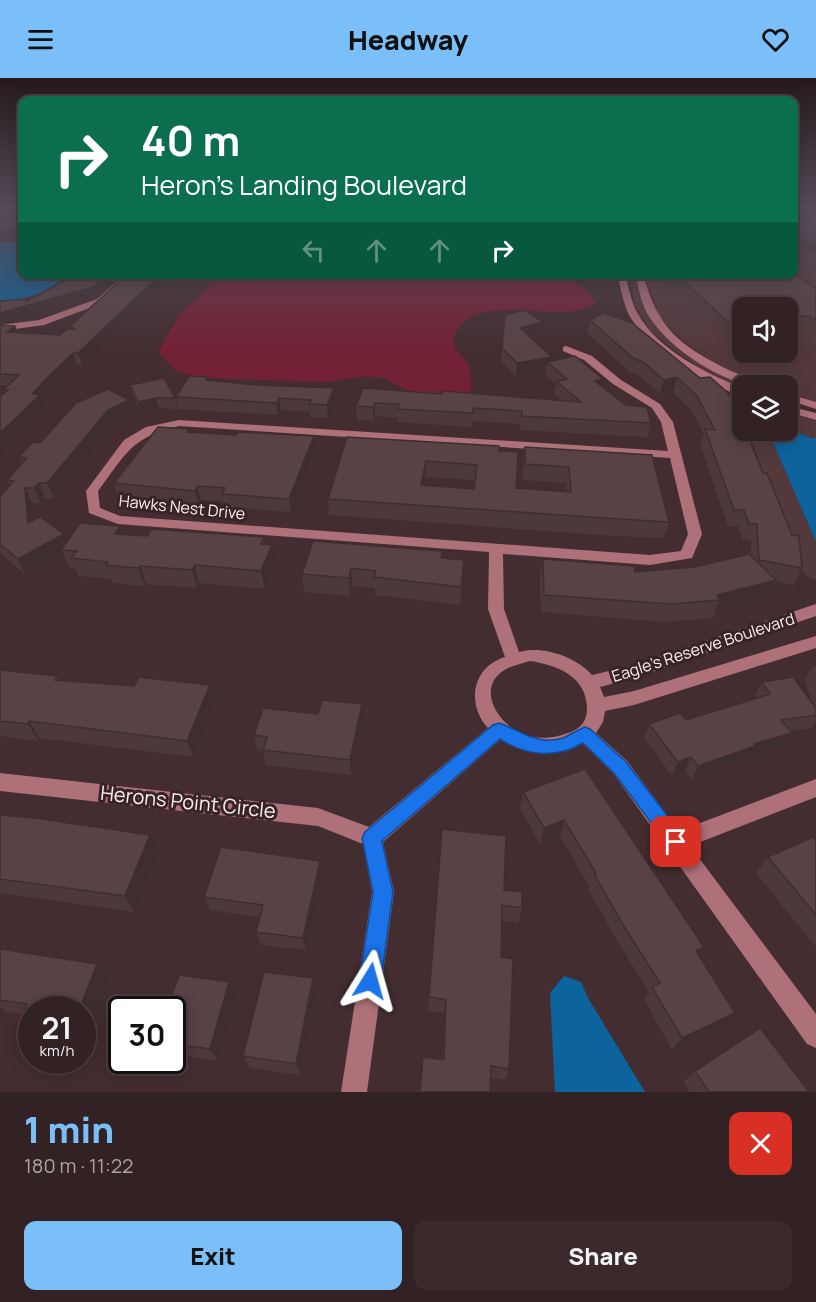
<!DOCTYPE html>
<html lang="en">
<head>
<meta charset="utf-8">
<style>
  :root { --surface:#322224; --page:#3a2a2c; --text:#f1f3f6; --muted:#a8a4a6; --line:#4d3f41; --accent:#7abff8 }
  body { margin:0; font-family:Manrope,sans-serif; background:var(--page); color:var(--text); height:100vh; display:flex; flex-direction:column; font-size:22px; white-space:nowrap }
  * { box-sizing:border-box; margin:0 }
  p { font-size:20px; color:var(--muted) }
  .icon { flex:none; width:33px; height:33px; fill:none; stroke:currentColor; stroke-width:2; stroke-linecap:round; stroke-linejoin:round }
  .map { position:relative; height:1014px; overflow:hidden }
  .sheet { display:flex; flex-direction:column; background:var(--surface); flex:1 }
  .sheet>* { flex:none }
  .top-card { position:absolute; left:18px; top:18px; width:780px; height:183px; border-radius:12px; box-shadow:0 3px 15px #0003,0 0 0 2px var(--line); background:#0b6e4f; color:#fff; overflow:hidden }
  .controls { position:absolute; left:732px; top:219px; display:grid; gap:12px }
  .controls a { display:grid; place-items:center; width:66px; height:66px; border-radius:12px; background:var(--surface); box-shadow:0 3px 15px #0003,0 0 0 2px var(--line); font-size:30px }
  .speed { position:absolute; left:18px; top:918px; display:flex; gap:12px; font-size:30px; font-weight:700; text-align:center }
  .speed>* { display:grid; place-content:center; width:78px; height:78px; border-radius:50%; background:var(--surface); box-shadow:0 3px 15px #0003,0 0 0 2px var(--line); line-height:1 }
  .speed small { font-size:15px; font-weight:400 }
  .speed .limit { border:3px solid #111; border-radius:9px; background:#fff; color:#111 }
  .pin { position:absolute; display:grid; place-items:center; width:51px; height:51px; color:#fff; margin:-26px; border-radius:12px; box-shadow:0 3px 9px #0006 }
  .me { position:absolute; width:66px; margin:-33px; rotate:8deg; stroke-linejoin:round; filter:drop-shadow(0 0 4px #0008) }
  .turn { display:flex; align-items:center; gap:21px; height:126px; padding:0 24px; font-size:27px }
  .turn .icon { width:78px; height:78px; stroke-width:2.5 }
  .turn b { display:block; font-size:42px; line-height:51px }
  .lanes { display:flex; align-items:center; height:57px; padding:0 24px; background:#0003; justify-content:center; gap:30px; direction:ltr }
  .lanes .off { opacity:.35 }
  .round { display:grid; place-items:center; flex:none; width:63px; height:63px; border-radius:12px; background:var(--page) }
  .headline { display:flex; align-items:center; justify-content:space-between; height:102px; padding:0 24px }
  h1 { font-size:36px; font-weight:800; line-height:45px; color:var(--accent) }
  .button { display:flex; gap:12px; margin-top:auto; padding:12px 24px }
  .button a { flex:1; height:69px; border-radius:12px; background:var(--accent); color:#111; font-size:24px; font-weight:800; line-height:69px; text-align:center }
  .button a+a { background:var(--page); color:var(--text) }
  header { display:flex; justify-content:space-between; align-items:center; height:78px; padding:0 24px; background:var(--accent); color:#111; font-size:27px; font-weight:800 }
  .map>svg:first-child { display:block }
  .built { fill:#54393c; fill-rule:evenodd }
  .green { fill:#732235 }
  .water { fill:#0d639c }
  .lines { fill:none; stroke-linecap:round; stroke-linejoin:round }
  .minor { fill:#ae7079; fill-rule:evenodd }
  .wall { fill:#4d393b; fill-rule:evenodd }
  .shaded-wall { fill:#3e2e30 }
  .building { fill:#594245; stroke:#3e2e30; stroke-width:1.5; fill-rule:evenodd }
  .route { fill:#1a73e8; stroke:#114b97; stroke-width:1.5 }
  .labels { text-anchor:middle; stroke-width:6; stroke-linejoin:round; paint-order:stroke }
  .street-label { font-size:16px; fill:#fceeef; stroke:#382326 }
  .near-street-label { font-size:20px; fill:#fceeef; stroke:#382326 }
</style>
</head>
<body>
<header><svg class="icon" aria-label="menu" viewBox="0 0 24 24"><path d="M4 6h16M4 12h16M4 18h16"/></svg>Headway<svg class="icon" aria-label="heart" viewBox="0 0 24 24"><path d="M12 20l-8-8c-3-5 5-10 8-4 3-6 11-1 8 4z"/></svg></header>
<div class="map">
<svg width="816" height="1014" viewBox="0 0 816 1014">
  <rect width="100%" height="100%" fill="#432d30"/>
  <path class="built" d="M794,130H816V164L806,162L794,164Z
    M796,171L816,173V325L788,316V308L765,307L745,300L714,284L686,266L660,240L644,197L794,196V173ZM742,230H788V274H742Z
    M629,197H634L643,227L659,251L676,267L749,307L742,308V311L697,288L672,271L650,252L635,227Z
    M788,334L816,343V359L813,361L788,350Z
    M747,353H768L816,464V503L804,496Z"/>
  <path class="green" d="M215,197H561C576,204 590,211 596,226C586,229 575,234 565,234C535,236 461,218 454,262C453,273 462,276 467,285C471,293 472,303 471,312L456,320L412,315L385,301L367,298L327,304L204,300L177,294L158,274L179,237L208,209Z"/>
  <path class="water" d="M22,162V196L68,197C47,214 28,222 0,224V165Z
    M788,350L813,361L816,359V464L768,353L788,352Z
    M564,898L581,904L588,920L645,1014H555L550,915Z"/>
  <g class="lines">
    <path class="minor" d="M126,196H135L103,225L44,247L0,253V247L39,242L97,221Z
      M617,196H625C629,210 631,224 638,236C659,273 705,294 742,310V317C707,310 647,269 629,237C623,225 621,210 617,196Z
      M635,196H643C658,251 679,267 729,292C739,297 753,300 762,308C725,308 670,271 650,240C641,227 639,211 635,196Z
      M566,268L592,278L621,302L660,326L673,344L702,456L692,480L650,487L503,476L504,531L519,574C543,567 576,579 592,597L630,588L816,526V538L637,599L600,609L604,619L634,613L816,558V570L634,627L605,633L603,644L596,655L627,683L679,753L816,701V719L690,768L816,936V970L807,966L613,695L582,665C546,678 535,679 500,662L383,764L394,814L367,1014H341L372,814L363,766L318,748L0,713V695L318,730L369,749L488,650C466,626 472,589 505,579L488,531L489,474L118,446L89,435L86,413L124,362L146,349L179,342L668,373L661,344L652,330L613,306L584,282L563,273V269ZM179,348L670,380L688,456L681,473L650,477L120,438L100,430L98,413C126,376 131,359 179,348ZM530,583C558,587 587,599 587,631C587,641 582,649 573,653C559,659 543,662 528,658C499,650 472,608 508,590C515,587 523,585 530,583Z
      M788,316L816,324V331L788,322Z
      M788,328L816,335V342L788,334Z"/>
  </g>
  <path class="wall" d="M124,196L82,287L76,286L43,321L45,328L5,368L6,372L0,379L5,315L4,311L8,308L0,307V247L15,248L17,254L60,257L71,251L70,248L119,204L118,202Z
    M666,196H794L816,211V255L806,249L788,250V230H742V252L723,254L665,199Z
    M604,235L756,363L753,371L802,490L794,507L776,503L767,520L715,533L713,540L664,544L541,534L540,498L543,481L635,494L695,489L751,478V463L743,462L738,448H728L700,366L704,356L692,333L673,314L660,316L640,298L630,294L587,255L590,242Z
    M505,237L543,244L542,256L530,259L552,279V283L603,301L602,308L626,327L651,345L648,359L520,352V346L472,343V349L398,344V340L375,338L374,343L357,342L356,328L363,310L561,322L554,316L556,306L545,297L546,292L516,298L501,283Z
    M209,303L335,322L328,340L310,339V334L281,332L278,337L179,331L176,319Z
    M130,307L175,320L178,331L159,330L141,334L133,318Z
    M134,336L113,346L54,420H45L41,425H32L33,442L67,464L120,448L123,456L147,458L264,459L265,467L275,485L265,511L199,505L197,510L146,506L145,508L113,505L111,501L79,498L75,490L69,489L63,475L25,496L1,476L0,474V418L10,408L7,402L22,386L19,379L40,365Z
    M189,354L315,371L291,434L225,429L223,423L201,422L198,426L118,419L114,405Z
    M347,359L499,373L516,410L567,414L566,405L523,402V385L525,369L652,377L669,444L664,460L615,458L329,437L328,421ZM425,399L475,402L474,411L424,407Z
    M442,473V480L463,500L460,527L375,517V510L352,508L350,518L304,514L302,496Z
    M0,585H2L6,593L57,598L60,602L215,624L193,679L39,660L38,663L0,658Z
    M813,588H816V643L812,650L790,653L784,669L749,679L748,681L692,702L685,693L672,698L644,660L649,646L686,642L757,620L755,617L762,604L813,626L805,603Z
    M363,641L351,697L266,687L263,673H257L254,657Z
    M585,691L698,877L723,947L672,972L644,921L649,914L618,864L588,811L589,808L560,758L540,766L520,730L523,714Z
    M0,737L158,773L134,834L0,815Z
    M816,763V869L756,795L768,779Z
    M320,783L322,797L306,872L261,867L256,854L260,839L210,832L204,819Z
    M504,812L522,830L518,845L502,843L501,879L509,991L505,1002L491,1000L443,982L445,935L428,933L429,919Z
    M0,871L108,900L83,965L82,932H32V956L19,945L23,936L6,934L0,946Z
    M229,904L236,918L218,983L172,976V932Z
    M317,914L300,997L250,990L243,978Z
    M695,993L809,1014H690L684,1004Z"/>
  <path class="shaded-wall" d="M19,132L22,141L0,145V135Z
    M22,147V156L0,159V150Z
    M108,196H122L96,219L0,247V235L25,221L28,227Z
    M161,196H173L82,287L78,275Z
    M543,244L542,256L519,262L520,250Z
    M15,248L19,258L7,254Z
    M73,275L76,286L43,321L45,328L5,368L6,372L0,379V355L32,316Z
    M552,279L551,287L547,284L546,292L516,298L517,285Z
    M677,299L673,314L660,316L664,302Z
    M603,301L601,314L595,303Z
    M334,310L335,322L328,340L327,327Z
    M156,320L159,330L141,334L138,324Z
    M279,320L281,332L278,337L277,325Z
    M129,322L134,336L113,346L54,420L47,405L108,332Z
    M375,325V338L374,343L373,329Z
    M314,358L315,371L291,434L289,421Z
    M426,383L425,399L421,423V407Z
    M39,405L45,420L41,425L34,410Z
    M197,408L201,422L198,426L195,413Z
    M25,410L32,425L35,460L28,445Z
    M120,448L126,466L115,456Z
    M64,456L70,471L61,472L63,475L25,496L18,481Z
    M272,467L275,485L265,511L261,493Z
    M195,487L199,505L197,510L192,492Z
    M140,488L146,506L145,508L138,490Z
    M351,490L352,508L350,518L349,500Z
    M776,502L767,520L715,533L720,522L717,517Z
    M2,585L11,602L0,597V588Z
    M210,607L215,624L193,679L187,663Z
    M362,626L363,641L351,697L350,682Z
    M29,643L39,660L38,663L28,646Z
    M792,655L784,669L749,679L748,681L692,702L698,688L754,666Z
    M691,679L685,693L672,698L678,684Z
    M564,742L560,758L540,766L544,750Z
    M150,757L158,773L134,834L125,818Z
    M320,783L322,797L306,872L303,860Z
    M704,869L694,883L696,873Z
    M97,886L108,900L83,965L82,932H79Z
    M313,900L317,914L300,997L296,986Z
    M229,904L236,918L218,983L210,971Z
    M0,929L6,934L0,946Z
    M735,935L723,947L672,972L682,960Z"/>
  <path class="building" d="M0,130H22V147L0,150V144L21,140V134L19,132L0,135Z
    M73,196H108L93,209L0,235V223L25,221L26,224L67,201Z
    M124,196H161L78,275H73L50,297L32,316H41L0,355V319L8,312L4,311L19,297L0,296V247L15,248L7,254L60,257L67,251H75L70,248L123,200L118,202Z
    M676,196H794L816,211V242L810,238L788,239V230H742V242L727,243Z
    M524,232L543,244L520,250L552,279L517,285L502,270L505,237Z
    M604,235L632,245L700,300L710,299L728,315L735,326H742V352H752L756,363H750L763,395H767L792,457L799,458L802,490L759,482L757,446H749L744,432H734L705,351L715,352L697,318L677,299L664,302L643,284L633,280L590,242Z
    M575,278L603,301L595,303L626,327L647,329L651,345L522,338V333L473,330V335L398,331L399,326L375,325L373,329L356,328L363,310L442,316L443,313L581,324L556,303L567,301L547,284Z
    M189,298L208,299L206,302L256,307L334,310L327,327L309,326L311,322L279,320L277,325L176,319Z
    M164,300L175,320H156L138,324L130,307Z
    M108,311L129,322L108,332L47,405H39L34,410H25L28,445L40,439L64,456L18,481L0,466V418L14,403L7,402L27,380L19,379L33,364L40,365L76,325Z
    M158,349L189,351L187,354L236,357L238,354L314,358L289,421L222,416L225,410L197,408L195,413L114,405Z
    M347,359L499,368V373L518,374L516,410L571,414L569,389L525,386V369L652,377L669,444L619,441L328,421ZM426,383L477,387L474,411L421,407Z
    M80,445L120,448L115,456L147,458L152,451L264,459L261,466L272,467L261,493L195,487L192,492L140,488L138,490L106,487L108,484L71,480L77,473L61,472Z
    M313,463L442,473L441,480L464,482L461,509L374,499L376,493L351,490L349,500L302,496Z
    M749,476L776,502L717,517L720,522L671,526L544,517L543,481L634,488L635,494L695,489Z
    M0,592L57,598L55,602L134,608L139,599L210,607L187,663L29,643L28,646L0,643Z
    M793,599L816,630V637L781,642L792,655L754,666L755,668L698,688L691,679L678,684L649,646L680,635L686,642L770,616L762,604Z
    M322,622L362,626L350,682L263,672L267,659L254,657L263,630L318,636Z
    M585,691L704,869L696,873L735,935L682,960L652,909L660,905L625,850L594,796L596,795L564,742L544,750L523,714Z
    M0,737L35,740L150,757L125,818L0,801Z
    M442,751L506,758L504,812L522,814V830L502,827L501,879L513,881L509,991L491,988L490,1014H420L423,979L444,982L446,922L429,919Z
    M813,759L816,763V837L768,779Z
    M221,769L320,783L303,860L256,854L263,827L204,819Z
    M0,871L97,886L79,932H32V947L19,945L27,926L0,922Z
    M264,894L313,900L296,986L243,978Z
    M179,897L229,904L210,971L172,966V932H167Z
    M760,950L809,1014H709L695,993Z"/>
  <linearGradient id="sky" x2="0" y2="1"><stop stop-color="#25191a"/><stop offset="0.48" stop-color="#554c59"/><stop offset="1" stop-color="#554c59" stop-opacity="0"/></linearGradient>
  <rect width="816" height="272" fill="url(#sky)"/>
  <path class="route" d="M499,645C522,653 536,668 563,660C570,657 577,652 585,649L590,651L626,684L683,758L686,764L683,770L676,773L670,770L614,695L583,665C556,681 526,678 500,661L382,763L393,814L381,903L378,910L370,914L362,910L359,903L373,814L362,760L365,754L493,647Z"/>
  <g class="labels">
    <g class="street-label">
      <text transform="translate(182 429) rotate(6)" y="6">Hawks Nest Drive</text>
      <text transform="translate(703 569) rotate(-18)" y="6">Eagle's Reserve Boulevard</text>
    </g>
    <g class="near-street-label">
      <text transform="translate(188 724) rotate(6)" y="7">Herons Point Circle</text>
    </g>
  </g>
</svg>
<div class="controls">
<a><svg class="icon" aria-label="sound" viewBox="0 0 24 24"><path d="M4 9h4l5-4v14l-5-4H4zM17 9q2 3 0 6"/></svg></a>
<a><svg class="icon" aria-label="layers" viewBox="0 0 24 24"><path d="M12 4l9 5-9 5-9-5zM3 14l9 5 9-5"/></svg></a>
</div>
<div class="speed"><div>21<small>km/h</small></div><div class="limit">30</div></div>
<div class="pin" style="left:676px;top:764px;background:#d93025"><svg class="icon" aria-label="arrive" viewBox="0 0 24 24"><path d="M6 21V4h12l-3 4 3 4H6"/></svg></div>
<svg class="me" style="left:370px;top:903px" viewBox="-20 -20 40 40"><path d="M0-17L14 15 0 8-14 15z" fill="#1a73e8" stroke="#fff" stroke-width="4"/></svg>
<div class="top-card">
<div class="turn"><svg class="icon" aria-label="right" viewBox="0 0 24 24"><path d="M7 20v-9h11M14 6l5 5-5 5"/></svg><div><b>40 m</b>Heron's Landing Boulevard</div></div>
<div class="lanes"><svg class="icon off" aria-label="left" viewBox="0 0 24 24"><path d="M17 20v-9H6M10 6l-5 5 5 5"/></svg><svg class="icon off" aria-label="ahead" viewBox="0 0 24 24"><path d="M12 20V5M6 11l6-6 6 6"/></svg><svg class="icon off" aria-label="ahead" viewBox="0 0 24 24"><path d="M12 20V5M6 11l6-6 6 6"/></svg><svg class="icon" aria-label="right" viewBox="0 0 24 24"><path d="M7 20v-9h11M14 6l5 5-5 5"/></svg></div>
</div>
</div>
<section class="sheet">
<div class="headline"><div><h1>1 min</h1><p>180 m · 11:22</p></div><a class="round" style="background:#d93025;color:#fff"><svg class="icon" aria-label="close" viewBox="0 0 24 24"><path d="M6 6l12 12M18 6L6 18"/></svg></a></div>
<div class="button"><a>Exit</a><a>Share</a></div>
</section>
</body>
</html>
